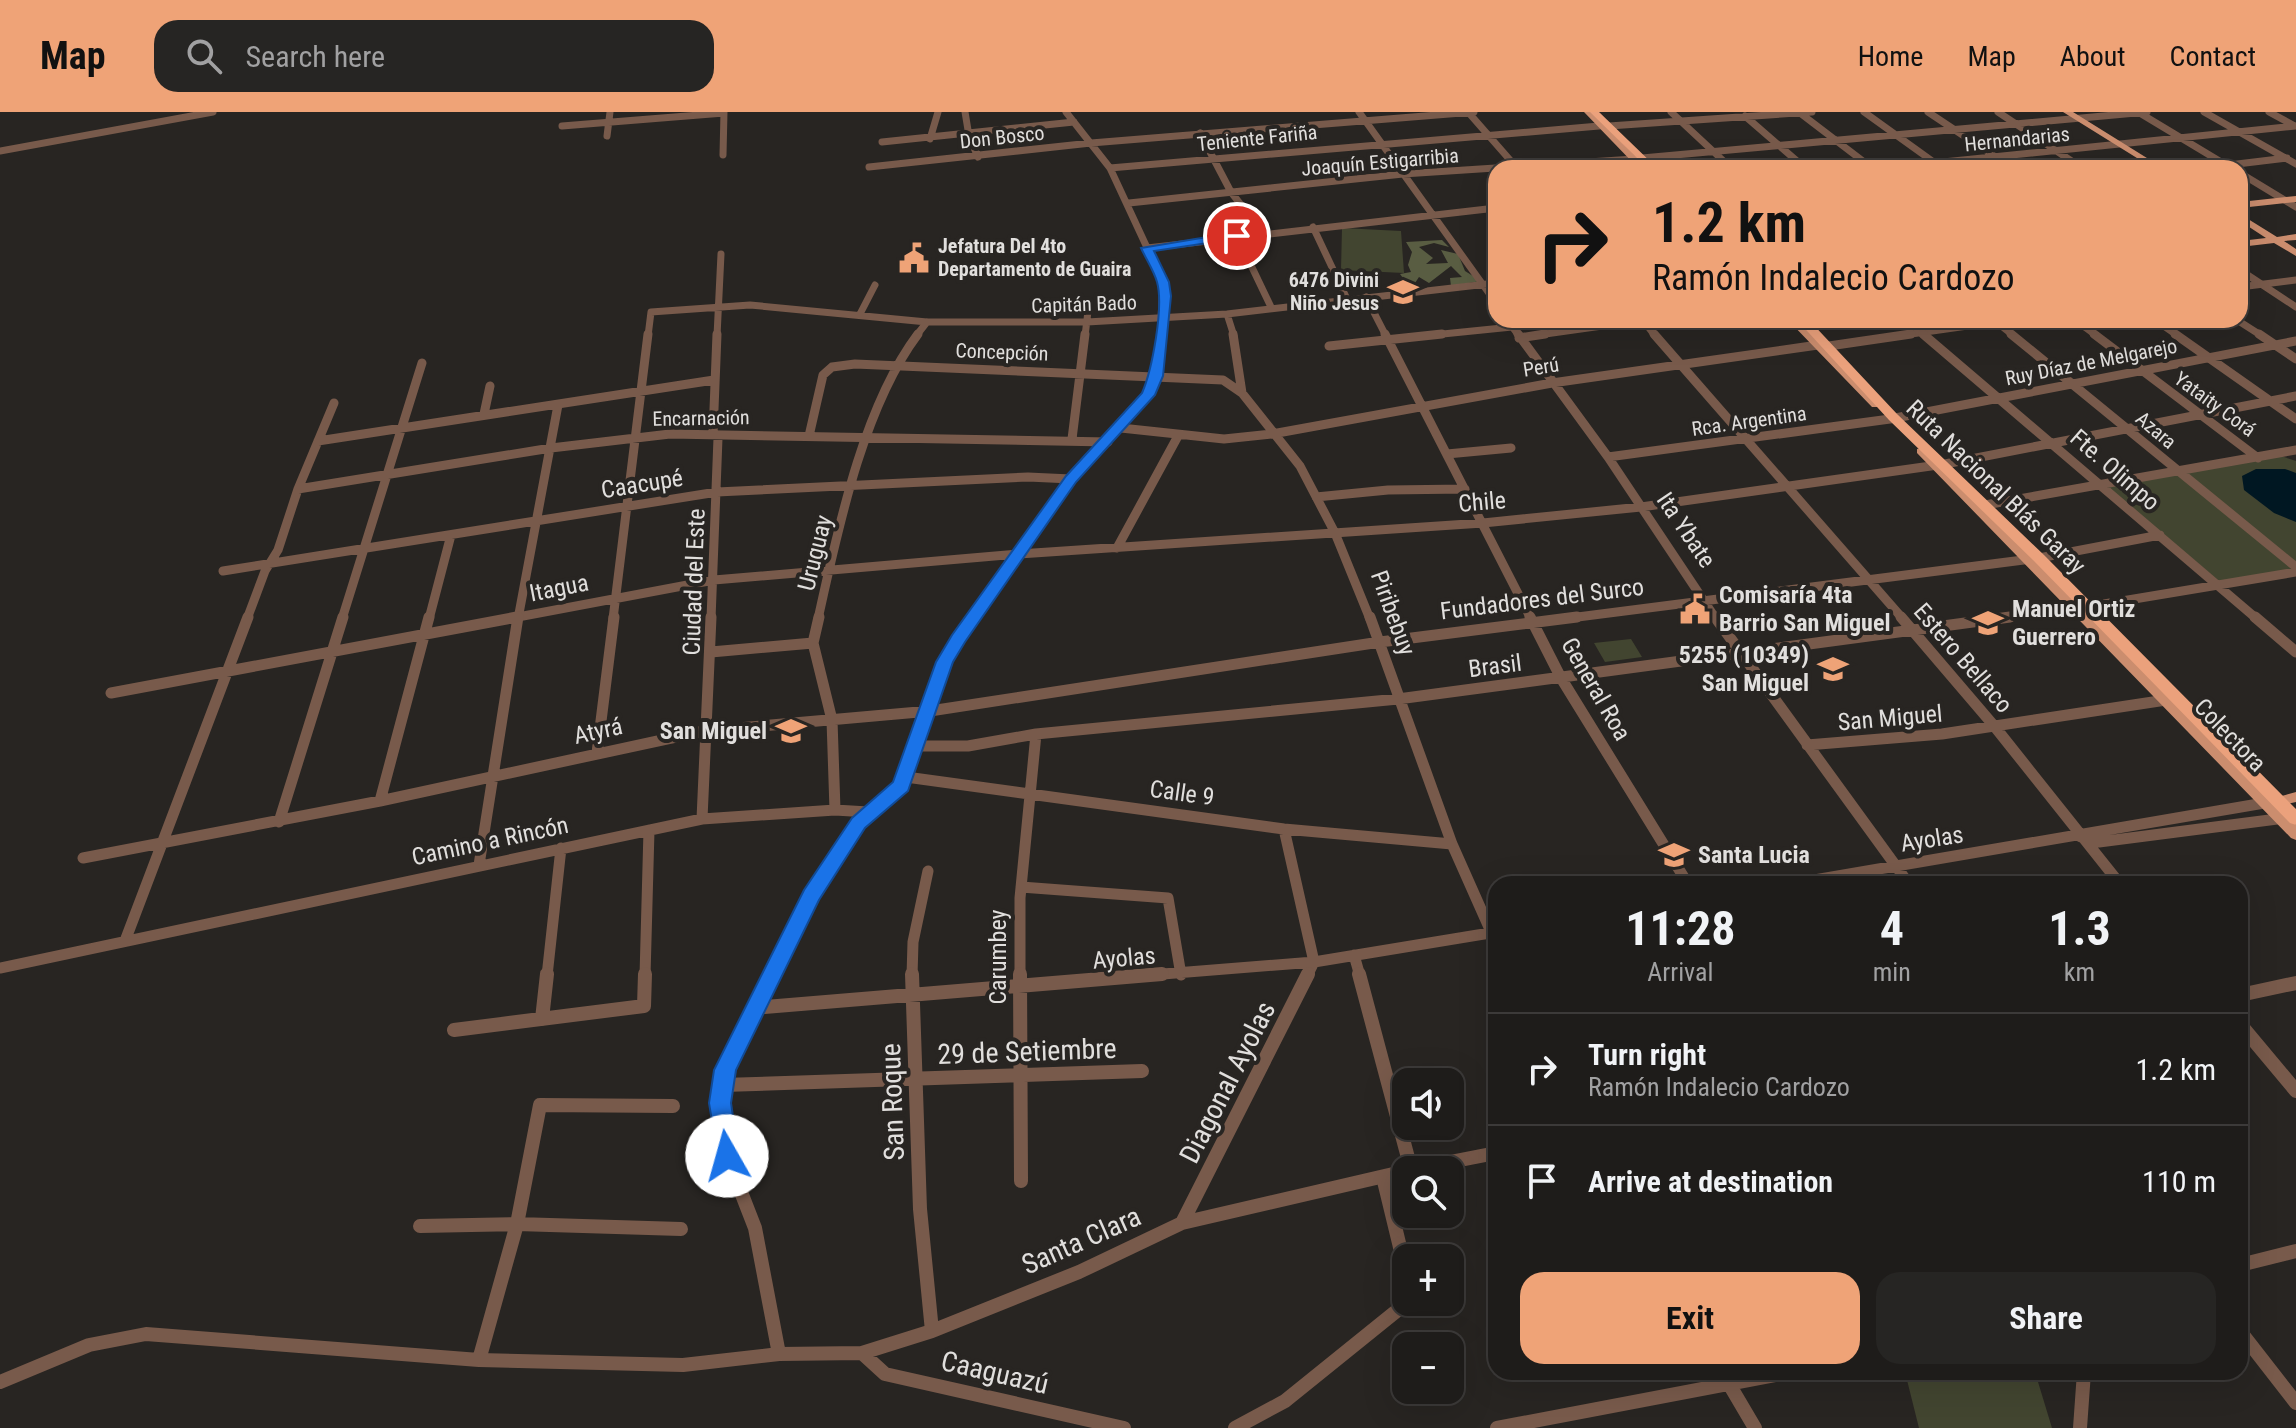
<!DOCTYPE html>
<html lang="en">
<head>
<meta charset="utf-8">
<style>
  :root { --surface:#1e1c1a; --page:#262523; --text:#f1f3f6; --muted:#a1a1a2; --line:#3c3a39; --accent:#efa377 }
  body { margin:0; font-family:"Roboto Condensed",sans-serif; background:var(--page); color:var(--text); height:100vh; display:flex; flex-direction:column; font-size:30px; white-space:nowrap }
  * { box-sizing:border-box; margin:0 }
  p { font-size:26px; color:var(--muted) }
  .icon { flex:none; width:44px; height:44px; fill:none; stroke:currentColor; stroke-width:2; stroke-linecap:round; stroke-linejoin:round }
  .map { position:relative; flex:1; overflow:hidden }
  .panel { position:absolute; left:1488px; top:764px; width:760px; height:504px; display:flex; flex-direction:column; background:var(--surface); border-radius:24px; box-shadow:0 8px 32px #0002,0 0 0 2px var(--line) }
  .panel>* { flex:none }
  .top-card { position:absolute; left:1488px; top:48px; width:760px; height:168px; border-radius:24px; box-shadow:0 8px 32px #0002,0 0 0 2px var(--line); background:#efa377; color:#111; overflow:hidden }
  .controls { position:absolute; left:1392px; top:956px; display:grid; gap:16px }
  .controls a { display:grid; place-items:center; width:72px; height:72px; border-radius:16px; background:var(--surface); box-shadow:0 8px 32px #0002,0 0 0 2px var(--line); font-size:40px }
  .pin { position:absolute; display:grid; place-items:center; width:68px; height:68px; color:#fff; margin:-34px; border:4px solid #fff; border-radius:50%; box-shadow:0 2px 8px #0007 }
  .me { position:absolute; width:88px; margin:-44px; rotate:353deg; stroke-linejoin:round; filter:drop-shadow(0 0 6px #0008) }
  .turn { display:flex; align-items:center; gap:28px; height:168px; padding:0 32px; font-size:36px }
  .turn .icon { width:104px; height:104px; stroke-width:2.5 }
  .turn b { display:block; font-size:56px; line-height:68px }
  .eta { display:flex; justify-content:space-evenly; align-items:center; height:136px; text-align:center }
  .eta b { font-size:48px; font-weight:700; line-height:56px }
  .cta { display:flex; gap:16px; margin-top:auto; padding:16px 32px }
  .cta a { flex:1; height:92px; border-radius:24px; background:var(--accent); color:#111; font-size:32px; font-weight:700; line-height:92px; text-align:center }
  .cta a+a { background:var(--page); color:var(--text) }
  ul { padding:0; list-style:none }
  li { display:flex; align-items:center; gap:24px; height:112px; padding:0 32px; border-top:2px solid var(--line) }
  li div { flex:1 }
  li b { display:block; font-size:30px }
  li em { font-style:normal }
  header { display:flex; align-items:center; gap:48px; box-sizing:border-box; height:112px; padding:0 40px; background:var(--accent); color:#111 }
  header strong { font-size:38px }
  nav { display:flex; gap:44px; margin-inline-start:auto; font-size:28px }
  .search { width:560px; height:72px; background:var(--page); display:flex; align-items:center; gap:20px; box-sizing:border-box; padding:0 28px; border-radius:24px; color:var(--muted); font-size:30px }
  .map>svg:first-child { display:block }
  .green { fill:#424530 }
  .forest { fill:#595d42 }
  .water { fill:#001722 }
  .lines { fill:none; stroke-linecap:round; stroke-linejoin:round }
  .minor-far3 { stroke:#785a4b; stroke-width:7 }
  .minor-far2 { stroke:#785a4b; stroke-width:9 }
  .minor-far1 { stroke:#785a4b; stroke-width:11 }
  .minor { stroke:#785a4b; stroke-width:14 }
  .major { fill:#cb8d6e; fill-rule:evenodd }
  .highway { fill:#eba17c; fill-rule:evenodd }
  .route { fill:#1a73e8; stroke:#114b97; stroke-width:2 }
  .labels { text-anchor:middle; stroke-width:8; stroke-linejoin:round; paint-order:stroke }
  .far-street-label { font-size:20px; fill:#e1dfdd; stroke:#282522 }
  .far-poi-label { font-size:20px; font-weight:bold; fill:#e1dfdd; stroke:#282522; text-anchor:start }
  .street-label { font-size:24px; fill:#e1dfdd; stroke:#282522 }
  .poi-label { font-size:24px; font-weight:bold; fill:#e1dfdd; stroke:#282522; text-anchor:start }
  .near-street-label { font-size:28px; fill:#e1dfdd; stroke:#282522 }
</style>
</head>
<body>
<header>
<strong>Map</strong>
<div class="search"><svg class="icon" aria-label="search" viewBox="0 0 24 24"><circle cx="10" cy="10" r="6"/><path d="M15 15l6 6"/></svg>Search here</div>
<nav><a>Home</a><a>Map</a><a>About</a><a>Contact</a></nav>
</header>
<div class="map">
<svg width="2296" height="1316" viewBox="0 0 2296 1316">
  <rect width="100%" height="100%" fill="#282522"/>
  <path class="green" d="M1342,116L1401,119L1404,161L1341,158Z
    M2281,344L2296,349V458L2219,469L2107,375Z
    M1631,527L1642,545L1605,550L1594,531Z
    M1905,1260H2035L2052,1316H1919Z"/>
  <path class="forest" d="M1442,128L1449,135L1434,131L1419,135L1433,146L1426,152L1448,151L1441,138L1458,142L1465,159L1481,169L1451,174L1450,166L1462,165L1451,154L1429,171L1419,165L1415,171L1406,170L1400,162L1411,160L1408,153L1412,140L1406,130Z"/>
  <path class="water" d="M2256,357H2285L2296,361V410L2274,401L2244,378L2242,364Z"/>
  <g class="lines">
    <path class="minor-far3" d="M965,0L969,24L978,45
      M1066,0L1110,56L1163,170L1160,224
      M1359,0L1496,191
      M1468,0L1517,56
      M1671,0L1731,56
      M1864,0L1935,51
      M1928,0L2012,56
      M1998,0L2082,56
      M2138,0L2231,56
      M2204,0L2296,52
      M2269,0L2293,13
      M1800,1L1872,56
      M1745,4L1805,56
      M562,14L724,1
      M1609,14L1812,0
      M1200,21L1231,80L1262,120
      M607,24L610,0
      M930,27L938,0
      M882,30L1074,10
      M0,39L213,0
      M723,43L724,0
      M1642,46L2147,0
      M869,55L1091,31L1474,0
      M1110,56L1599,14
      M1884,56L2296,14
      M2204,56L2287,46
      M2240,61L2296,95
      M1129,91L1403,62L1634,47
      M1313,115L1347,187
      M1237,124L1271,195
      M1147,136L1496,96
      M2240,158L2296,195
      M2240,175L2296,168
      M1366,185L1386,224
      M860,202L875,173
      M1227,202L1234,224
      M1507,208L1519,224
      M1643,208L1655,224
      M1906,208L1925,224
      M1994,208L2014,224
      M2075,208L2097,224
      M2155,208L2178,224
      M2237,208L2262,224
      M648,224L651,200L750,193L927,210H1087L1227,202L1496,171
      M717,224L721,142
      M916,224L927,210
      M1085,224L1089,191
      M1423,224L1512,215
      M1531,224L1645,208
      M1897,224L2010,208"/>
    <path class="minor-far2" d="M1233,222L1242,281L1300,354L1335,421L1370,507
      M1385,222L1531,507
      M1518,222L1608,345L1716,507
      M1654,222L1903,507
      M1923,222L2257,507
      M2011,222L2296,455
      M2094,222L2258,346
      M2175,222L2296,307
      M2259,222L2296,247
      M1519,226L1545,222
      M1329,234L1442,222
      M1829,234L1911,222
      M484,302L490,274
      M1121,316L1224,327L1272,322L1552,271L1818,233
      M809,324L823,263L832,255L855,252L1223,268L1242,281
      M1072,327L1085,222
      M318,329L714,268
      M1447,342L1511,336
      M1608,345L1890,307L2296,229
      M298,377L551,336L670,322L1108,330
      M1316,385L1388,378L1465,377
      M1985,393L2296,338
      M1117,436L1178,324
      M223,459L717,380L1028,365L1071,367
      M2086,495L2296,460
      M247,507L265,459L278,438L298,377L334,291
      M342,507L422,251
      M429,507L451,423
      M507,507L714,468L1019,442L1483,411L1641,395L1945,352L2296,284
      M518,507L558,293
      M613,507L648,222
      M711,507L718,326L713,322L717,222
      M818,507C838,417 863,295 918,222
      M972,507L1071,367L1148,283L1156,264L1161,222
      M1562,507L2039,446L2160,423
      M1995,507L2076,496"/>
    <path class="minor-far1" d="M819,505L813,531L832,608L835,698
      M1370,505L1452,732L1496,831
      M1530,505L1561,566L1688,772
      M1715,505L1909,772
      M1901,505L1995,615L2120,772
      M2255,505L2296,540
      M711,540L813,531
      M111,581L517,505
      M1807,633L1942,622L2166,588
      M918,634H968L1036,622L1398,587L2010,505
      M597,641L614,505
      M906,665L1284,717L1452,732
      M380,689L429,505
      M702,707L711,505
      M279,710L343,505
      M1284,717L1314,850
      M2081,725L2099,730L2285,706
      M83,746L380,689L704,619L930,599L1380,530L1577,505
      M479,753L518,505
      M1791,772L2270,690
      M1021,775L1168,786L1181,863
      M125,829L248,505
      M1354,843L1360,864
      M0,856L702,707L835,698L868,700
      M547,864L561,736
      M645,864L649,718
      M771,864L811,783L859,711L901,674L945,550L974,505
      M912,864L913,830L928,759
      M1020,864V786L1036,622
      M1138,864L1314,850L1496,820
      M1307,864L1314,850"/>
    <path class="minor" d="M772,862L725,958L720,991L727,1044L755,1116L779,1242
      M912,862L920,1097L932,1219
      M1020,862L1021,1069
      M1359,862L1411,1057
      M2240,883L2296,871
      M753,896L1162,862
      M542,907L547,862
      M2240,912L2296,979
      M454,918L644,894L645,862
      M723,973L1142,959
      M1409,1058L1496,1041
      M1383,1065L1406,1160
      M1182,1111L1308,862
      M420,1114L517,1112L681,1117
      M2240,1153L2296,1139
      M2240,1219L2296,1291
      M862,1241L885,1262L1124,1316
      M479,1248L517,1112L540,993L673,994
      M1722,1260L1755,1316
      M0,1270L89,1233L146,1222L479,1248L683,1253L779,1242L862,1241L932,1219L1079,1160L1182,1111L1406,1059
      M1235,1316L1285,1289L1399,1197L1406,1186
      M1497,1316L1791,1260
      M2080,1316L2084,1260"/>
    <path class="major" d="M1584,0H1592L1647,56H1638Z
      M2063,0H2073L2163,56H2153Z
      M2296,84V90L2240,96V90Z
      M2240,102L2277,125L2296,122V128L2284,129L2296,137V144L2274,131L2240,135V129L2266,126L2240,109Z
      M1788,208H1799L1880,291V295H1872Z
      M1921,336L1925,337L2271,687L2296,680V690L2278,694L2296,713V728L2291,726L1917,341V337Z"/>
    <path class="highway" d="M1590,0H1599L1657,56H1647Z
      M1797,208H1809L1897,302L2044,443L2296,697V713L2290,711L2034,449L1889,308Z"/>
  </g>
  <path class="route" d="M1237,120L1242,124L1241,126L1154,139L1169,170L1171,184L1163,264L1155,283L1076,370L965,530L953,550L908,679L865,716L819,788L736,958L731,991L739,1044L735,1052L727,1055L719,1052L709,991L714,958L804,778L852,706L893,670L936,550L952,523L1066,364L1142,281C1152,258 1164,195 1157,170C1154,159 1146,147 1141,136Z"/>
  <defs>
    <g id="civic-bare" transform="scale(2.4)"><path d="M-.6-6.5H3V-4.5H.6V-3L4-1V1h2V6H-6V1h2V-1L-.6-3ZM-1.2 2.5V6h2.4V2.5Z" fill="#efa377" stroke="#282522" stroke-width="2.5" paint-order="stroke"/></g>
    <g id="school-bare" transform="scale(2.4)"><path d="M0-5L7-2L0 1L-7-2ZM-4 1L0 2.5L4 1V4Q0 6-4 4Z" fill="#efa377" stroke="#282522" stroke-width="2.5" paint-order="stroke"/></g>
  </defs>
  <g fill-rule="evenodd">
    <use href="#civic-bare" x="914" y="146"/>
    <use href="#school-bare" x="1403" y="180"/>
    <use href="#civic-bare" x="1695" y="497"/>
    <use href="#school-bare" x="1988" y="511"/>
    <use href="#school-bare" x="1833" y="557"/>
    <use href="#school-bare" x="791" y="619"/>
    <use href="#school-bare" x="1674" y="743"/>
  </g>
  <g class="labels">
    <g class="far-street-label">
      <text transform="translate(1002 25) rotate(-6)" y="7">Don Bosco</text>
      <text transform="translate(1257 26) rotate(-6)" y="7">Teniente Fariña</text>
      <text transform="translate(2017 27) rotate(-6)" y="7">Hernandarias</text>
      <text transform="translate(1380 50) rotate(-5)" y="7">Joaquín Estigarribia</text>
      <text transform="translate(1084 192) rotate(-2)" y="7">Capitán Bado</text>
      <text transform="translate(1002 240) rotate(2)" y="7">Concepción</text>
      <text transform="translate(2091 250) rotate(-11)" y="7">Ruy Díaz de Melgarejo</text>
      <text transform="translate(1541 255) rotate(-9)" y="7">Perú</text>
      <text transform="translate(2215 292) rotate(36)" y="7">Yataity Corá</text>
      <text transform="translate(701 306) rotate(-1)" y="7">Encarnación</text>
      <text transform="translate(1749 309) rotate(-8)" y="7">Rca. Argentina</text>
      <text transform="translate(2156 318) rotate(40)" y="7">Azara</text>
    </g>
    <g class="far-poi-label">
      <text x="938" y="141">Jefatura Del 4to<tspan x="938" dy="23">Departamento de Guaira</tspan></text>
      <text x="1379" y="175" text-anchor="end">6476 Divini<tspan x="1379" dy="23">Niño Jesus</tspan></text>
    </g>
    <g class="street-label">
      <text transform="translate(2115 358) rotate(41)" y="8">Fte. Olimpo</text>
      <text transform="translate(642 372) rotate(-9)" y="8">Caacupé</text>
      <text transform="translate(1996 375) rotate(44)" y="8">Ruta Nacional Blás Garay</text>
      <text transform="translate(1482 390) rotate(-5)" y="8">Chile</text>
      <text transform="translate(1686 418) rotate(56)" y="8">Ita Ybate</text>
      <text transform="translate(815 441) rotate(-76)" y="8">Uruguay</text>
      <text transform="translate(694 470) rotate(-88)" y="8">Ciudad del Este</text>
      <text transform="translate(559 476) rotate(-11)" y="8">Itagua</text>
      <text transform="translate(1542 487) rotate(-7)" y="8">Fundadores del Surco</text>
      <text transform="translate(1393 501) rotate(70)" y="8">Piribebuy</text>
      <text transform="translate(1963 546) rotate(49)" y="8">Estero Bellaco</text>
      <text transform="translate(1495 554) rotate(-7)" y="8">Brasil</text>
      <text transform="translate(1596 577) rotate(60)" y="8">General Roa</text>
      <text transform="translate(1890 606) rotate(-5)" y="8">San Miguel</text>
      <text transform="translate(598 619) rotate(-12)" y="8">Atyrá</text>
      <text transform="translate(2230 623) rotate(46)" y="8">Colectora</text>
      <text transform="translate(1182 681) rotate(8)" y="8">Calle 9</text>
      <text transform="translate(1932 727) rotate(-9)" y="8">Ayolas</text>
      <text transform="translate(490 729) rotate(-12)" y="8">Camino a Rincón</text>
      <text transform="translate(998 845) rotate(-90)" y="8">Carumbey</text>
      <text transform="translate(1124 846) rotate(-5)" y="8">Ayolas</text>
    </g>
    <g class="poi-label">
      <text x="1719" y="491">Comisaría 4ta<tspan x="1719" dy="28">Barrio San Miguel</tspan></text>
      <text x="2012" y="505">Manuel Ortiz<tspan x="2012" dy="28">Guerrero</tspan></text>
      <text x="1809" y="551" text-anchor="end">5255 (10349)<tspan x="1809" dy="28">San Miguel</tspan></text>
      <text x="767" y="627" text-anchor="end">San Miguel</text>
      <text x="1698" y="751">Santa Lucia</text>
    </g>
    <g class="near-street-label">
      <text transform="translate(1027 939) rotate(-2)" y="10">29 de Setiembre</text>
      <text transform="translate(1227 970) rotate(-63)" y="10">Diagonal Ayolas</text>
      <text transform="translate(892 990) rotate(-92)" y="10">San Roque</text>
      <text transform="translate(1081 1128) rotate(-24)" y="10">Santa Clara</text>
      <text transform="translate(995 1260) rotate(13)" y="10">Caaguazú</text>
    </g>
  </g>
</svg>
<div class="controls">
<a><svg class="icon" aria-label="sound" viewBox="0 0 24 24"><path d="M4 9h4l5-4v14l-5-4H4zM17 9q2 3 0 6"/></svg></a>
<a><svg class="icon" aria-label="search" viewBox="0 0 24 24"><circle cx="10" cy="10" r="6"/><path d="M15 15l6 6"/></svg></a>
<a>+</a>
<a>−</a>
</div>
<div class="pin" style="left:1237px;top:124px;background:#d93025"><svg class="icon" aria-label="arrive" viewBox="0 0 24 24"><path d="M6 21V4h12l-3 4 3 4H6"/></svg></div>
<svg class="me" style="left:727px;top:1044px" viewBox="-20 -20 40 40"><circle r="19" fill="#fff"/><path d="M0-13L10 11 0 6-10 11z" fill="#1a73e8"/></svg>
<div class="top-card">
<div class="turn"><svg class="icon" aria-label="right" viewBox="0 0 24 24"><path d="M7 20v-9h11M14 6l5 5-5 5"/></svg><div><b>1.2 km</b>Ramón Indalecio Cardozo</div></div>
</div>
<section class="panel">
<div class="eta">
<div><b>11:28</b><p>Arrival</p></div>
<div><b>4</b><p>min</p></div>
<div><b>1.3</b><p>km</p></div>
</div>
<ul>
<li><svg class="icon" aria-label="right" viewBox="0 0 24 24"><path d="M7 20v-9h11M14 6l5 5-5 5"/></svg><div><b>Turn right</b><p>Ramón Indalecio Cardozo</p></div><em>1.2 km</em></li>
<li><svg class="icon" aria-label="arrive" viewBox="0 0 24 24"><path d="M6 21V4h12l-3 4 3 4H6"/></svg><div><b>Arrive at destination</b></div><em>110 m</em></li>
</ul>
<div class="cta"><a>Exit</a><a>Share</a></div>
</section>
</div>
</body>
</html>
